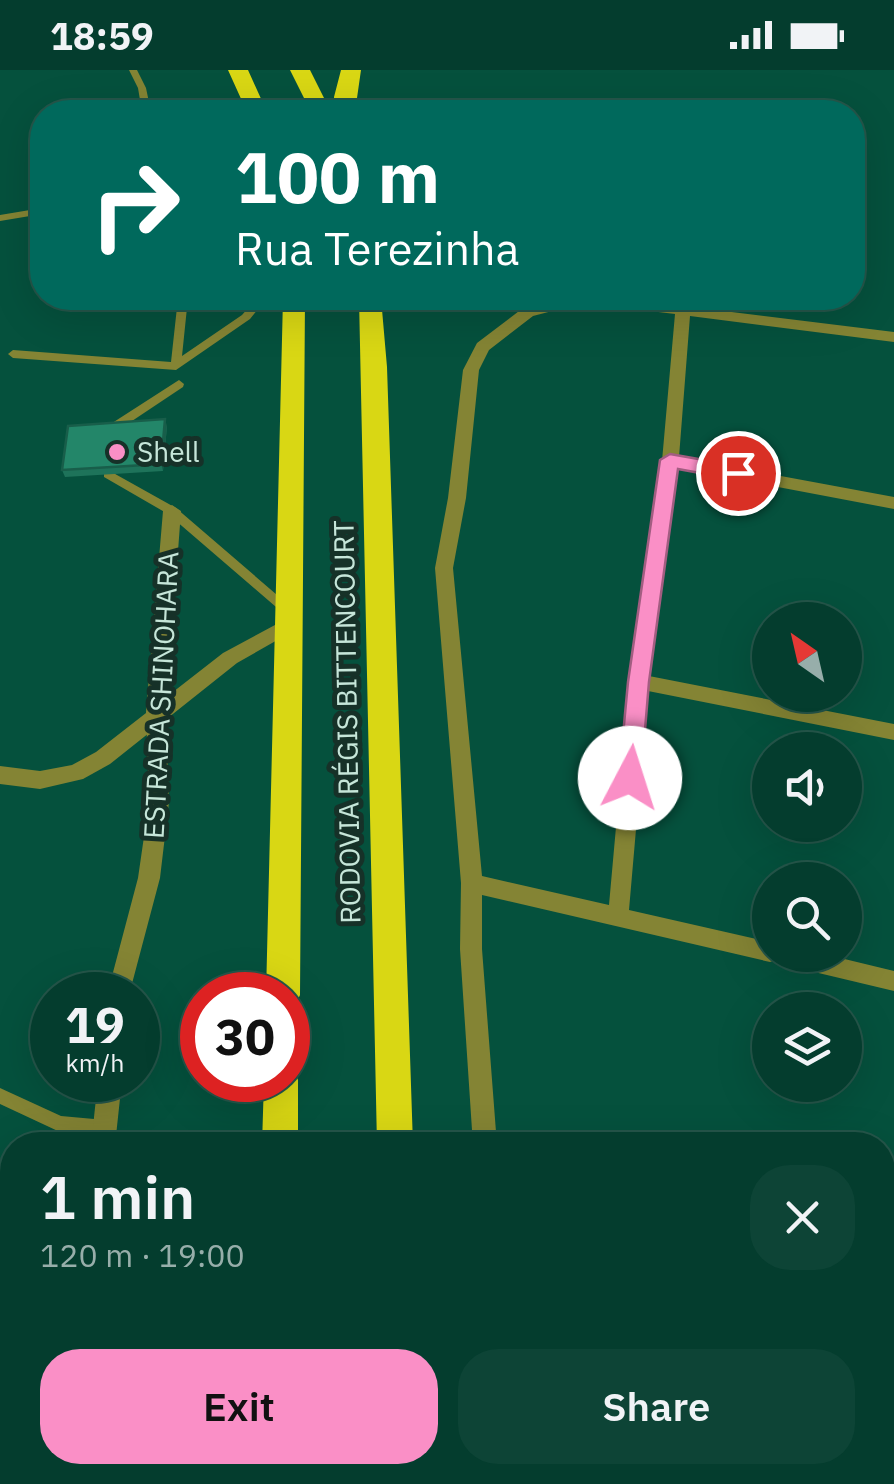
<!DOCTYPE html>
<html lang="en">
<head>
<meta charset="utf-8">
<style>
  :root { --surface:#043d2e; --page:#0d4436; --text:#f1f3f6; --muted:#97aeaa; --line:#25564a; --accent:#fa8fc6 }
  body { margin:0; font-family:"IBM Plex Sans",sans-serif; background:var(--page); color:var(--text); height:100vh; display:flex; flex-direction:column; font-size:38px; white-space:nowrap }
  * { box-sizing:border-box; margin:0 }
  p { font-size:32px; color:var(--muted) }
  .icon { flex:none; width:55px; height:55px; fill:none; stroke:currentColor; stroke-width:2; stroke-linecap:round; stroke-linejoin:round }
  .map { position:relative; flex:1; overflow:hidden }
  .details { position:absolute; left:0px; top:1062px; width:895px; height:352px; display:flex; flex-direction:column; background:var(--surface); border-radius:40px 40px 0 0; box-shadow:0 10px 40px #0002,0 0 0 2px var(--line) }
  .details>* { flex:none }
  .guide { position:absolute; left:30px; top:30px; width:835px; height:210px; border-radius:40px; box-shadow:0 10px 40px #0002,0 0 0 2px var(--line); background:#00695c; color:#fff; overflow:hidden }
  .needle { width:65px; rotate:326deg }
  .controls { position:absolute; left:752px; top:532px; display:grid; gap:20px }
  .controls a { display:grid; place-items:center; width:110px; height:110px; border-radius:50%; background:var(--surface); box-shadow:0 10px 40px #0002,0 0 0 2px var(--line); font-size:50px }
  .speed { position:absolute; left:30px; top:902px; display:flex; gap:20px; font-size:50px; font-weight:700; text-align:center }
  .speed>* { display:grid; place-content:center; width:130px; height:130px; border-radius:50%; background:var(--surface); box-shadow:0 10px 40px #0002,0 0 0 2px var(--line); line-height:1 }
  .speed small { font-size:25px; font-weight:400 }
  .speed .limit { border:15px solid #d22; background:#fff; color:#111 }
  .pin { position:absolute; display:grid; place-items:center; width:85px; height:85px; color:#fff; margin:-42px; border:5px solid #fff; border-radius:50%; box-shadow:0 2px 10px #0007 }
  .me { position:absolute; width:110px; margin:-55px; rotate:5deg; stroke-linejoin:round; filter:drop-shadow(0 0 8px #0008) }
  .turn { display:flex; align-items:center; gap:35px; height:210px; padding:0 40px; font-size:45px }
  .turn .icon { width:130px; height:130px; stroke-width:2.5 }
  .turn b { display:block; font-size:70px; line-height:85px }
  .round { display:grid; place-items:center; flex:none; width:105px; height:105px; border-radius:40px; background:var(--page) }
  .head { display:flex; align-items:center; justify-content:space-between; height:170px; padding:0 40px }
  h1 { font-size:60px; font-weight:600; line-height:75px }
  .primary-button { display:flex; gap:20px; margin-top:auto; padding:20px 40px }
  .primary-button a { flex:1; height:115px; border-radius:40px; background:var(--accent); color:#111; font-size:40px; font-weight:600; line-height:115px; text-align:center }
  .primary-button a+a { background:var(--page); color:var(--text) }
  .status { display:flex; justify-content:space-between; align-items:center; height:70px; padding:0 50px; background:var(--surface); direction:ltr }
  .status svg { height:28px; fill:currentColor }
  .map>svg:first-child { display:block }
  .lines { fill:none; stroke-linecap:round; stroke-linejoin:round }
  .path { stroke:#41806e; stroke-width:6; stroke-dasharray:6 9; stroke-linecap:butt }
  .service { fill:#848434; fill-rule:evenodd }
  .minor { fill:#848434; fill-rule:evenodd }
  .tertiary { fill:#848434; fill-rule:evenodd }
  .motorway { fill:#d9d714; fill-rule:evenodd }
  .wall { fill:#1e735a }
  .shaded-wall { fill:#185e4a }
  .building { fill:#238669; stroke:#185e4a; stroke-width:2.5 }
  .route { fill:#fa8fc6; stroke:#a25d81; stroke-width:2.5 }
  .poi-dot { fill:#fa8fc6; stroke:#163128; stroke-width:4 }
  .labels { text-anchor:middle; stroke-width:10; stroke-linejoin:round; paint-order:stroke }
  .poi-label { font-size:28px; fill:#c6e6d9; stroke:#163128; text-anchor:start }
  .street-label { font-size:28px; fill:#c6e6d9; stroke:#163128 }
</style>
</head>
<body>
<div class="status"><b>18:59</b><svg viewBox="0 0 49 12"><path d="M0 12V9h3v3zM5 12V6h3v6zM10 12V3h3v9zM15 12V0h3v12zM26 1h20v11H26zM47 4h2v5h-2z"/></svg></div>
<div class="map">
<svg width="894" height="1414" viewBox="0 0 894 1414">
  <rect width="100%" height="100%" fill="#05513d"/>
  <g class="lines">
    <path class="path" d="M220,1402V1414
      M438,1407L462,1405"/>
    <path class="service" d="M129,0H137L146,18L151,42H142L138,18Z
      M42,138V144L0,151V145Z
      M178,228H188L182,286L242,245L257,228H267L250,249L176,300L13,288L8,284L13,280L171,292Z
      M179,310L184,314L183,317L114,363H106V357Z
      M108,400L176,438L291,537L293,540L291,543H283L168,444L104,407V401Z
      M0,1018L61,1046L105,1050L111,1052L113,1058L111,1064L105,1066L60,1062L0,1034Z
      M41,1402H73L71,1409L58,1414H28L30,1407Z"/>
    <path class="minor" d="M566,228H618L894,262V272L690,246L679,387L894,427V439L677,398L649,606L894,654V670L648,621L629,840L770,872V885H828L894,901V921L785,895L776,890L770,892L482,825V879L497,1075H473L460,879L461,813L435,498L448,428L463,300L477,273L523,238ZM583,233L675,244L662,391L629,612L609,835L482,806L453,498L466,428L479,300L489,280L533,246Z
      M288,548L295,550L297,555L295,560L237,593L110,694L83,709L40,719L0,714V696L40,701L72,695L96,682L223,583Z
      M882,1383L894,1386V1414L871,1402H882Z
      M477,1402H505V1414H477Z"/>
    <path class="tertiary" d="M172,435L181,441L166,642L169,732L160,808L129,925H107L138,808L149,732L146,642L163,441Z
      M98,1010H122L115,1075H91Z
      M60,1402H88V1414H60Z"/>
    <path class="motorway" d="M228,0H248L267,42H247Z
      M290,0H310L331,42H311Z
      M341,0H361L355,42H335L334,27Z
      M283,228H305L300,925L295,936L288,939V925H266Z
      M359,228H381L387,297L413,1075H377Z
      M288,995L293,998L298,1010V1075H262L264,1010H288Z
      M255,1402H295V1414H255Z
      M383,1402H423V1414H383Z"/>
  </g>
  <path class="wall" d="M167,356L163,401L65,407L62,400Z"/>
  <path class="shaded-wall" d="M165,349L167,356L163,401L161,394Z"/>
  <path class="building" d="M165,349L161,394L62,400L68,356Z"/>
  <path class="route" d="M670,384L738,396L747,403L738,410L678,399L649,612L641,708L638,715H622L619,708L628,612L660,390Z"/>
  <circle class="poi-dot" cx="117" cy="382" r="10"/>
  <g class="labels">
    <g class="poi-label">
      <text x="137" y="392">Shell</text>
    </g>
    <g class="street-label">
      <text transform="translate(161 625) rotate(-87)" y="10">ESTRADA SHINOHARA</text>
      <text transform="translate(347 652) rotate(-91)" y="10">RODOVIA RÉGIS BITTENCOURT</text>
    </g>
  </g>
</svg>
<div class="controls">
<a><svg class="needle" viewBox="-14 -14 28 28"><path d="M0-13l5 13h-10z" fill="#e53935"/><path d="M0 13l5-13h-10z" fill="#97aeaa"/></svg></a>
<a><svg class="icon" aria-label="sound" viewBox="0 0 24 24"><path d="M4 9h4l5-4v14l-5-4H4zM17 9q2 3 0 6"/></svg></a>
<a><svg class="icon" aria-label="search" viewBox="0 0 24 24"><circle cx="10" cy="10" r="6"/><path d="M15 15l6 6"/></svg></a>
<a><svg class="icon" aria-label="layers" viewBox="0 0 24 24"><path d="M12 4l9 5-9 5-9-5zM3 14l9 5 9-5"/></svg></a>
</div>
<div class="speed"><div>19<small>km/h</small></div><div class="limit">30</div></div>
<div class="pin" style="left:738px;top:403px;background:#d93025"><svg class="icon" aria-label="arrive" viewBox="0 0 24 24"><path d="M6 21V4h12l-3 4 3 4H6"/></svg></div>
<svg class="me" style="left:630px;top:708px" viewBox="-20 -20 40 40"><circle r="19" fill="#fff"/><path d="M0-13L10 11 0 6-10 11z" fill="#fa8fc6"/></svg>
<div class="guide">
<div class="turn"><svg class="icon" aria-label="right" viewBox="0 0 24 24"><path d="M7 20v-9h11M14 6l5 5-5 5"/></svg><div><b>100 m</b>Rua Terezinha</div></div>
</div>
<section class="details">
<div class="head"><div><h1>1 min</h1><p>120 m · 19:00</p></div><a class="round"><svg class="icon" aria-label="close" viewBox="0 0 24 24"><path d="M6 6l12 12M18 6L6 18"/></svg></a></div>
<div class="primary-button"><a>Exit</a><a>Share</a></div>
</section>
</div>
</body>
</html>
